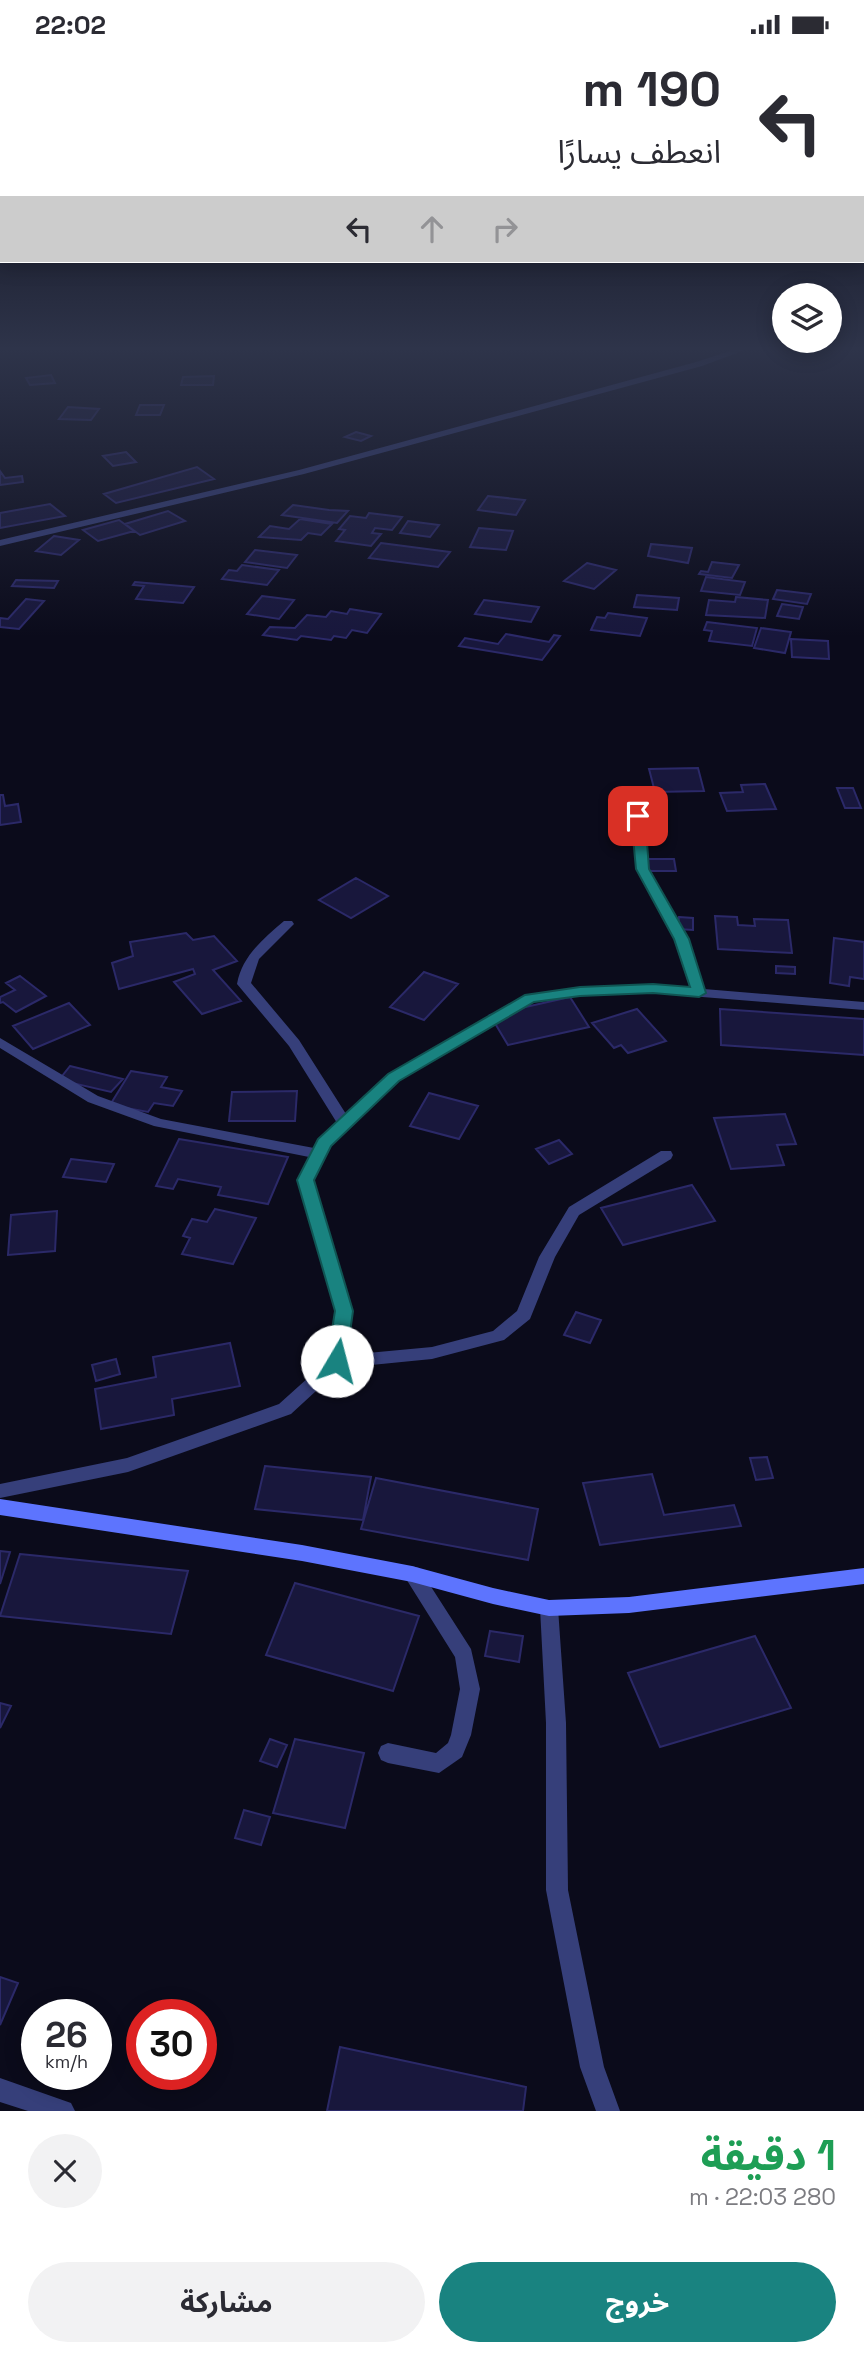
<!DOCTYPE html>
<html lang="ar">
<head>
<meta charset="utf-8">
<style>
  :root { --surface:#fff; --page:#f2f2f3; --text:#2b2b33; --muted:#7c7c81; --accent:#198380 }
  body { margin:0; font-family:"Space Grotesk","Noto Sans Arabic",sans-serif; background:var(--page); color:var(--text); direction:rtl; height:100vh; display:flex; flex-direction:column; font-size:26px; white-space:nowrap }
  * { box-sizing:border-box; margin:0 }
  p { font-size:23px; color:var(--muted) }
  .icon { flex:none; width:38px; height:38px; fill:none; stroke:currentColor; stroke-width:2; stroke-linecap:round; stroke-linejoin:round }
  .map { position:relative; height:2062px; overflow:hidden; direction:ltr }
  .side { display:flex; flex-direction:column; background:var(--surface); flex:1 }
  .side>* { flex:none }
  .hud { position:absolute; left:0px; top:0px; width:864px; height:214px; box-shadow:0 4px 18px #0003; direction:rtl; background:#fff; color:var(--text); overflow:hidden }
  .fabs { position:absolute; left:772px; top:234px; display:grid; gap:14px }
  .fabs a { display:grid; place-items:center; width:70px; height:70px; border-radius:50%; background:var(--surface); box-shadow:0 4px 18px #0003; font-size:35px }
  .speed { position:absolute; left:21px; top:1950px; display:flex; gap:14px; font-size:35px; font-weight:700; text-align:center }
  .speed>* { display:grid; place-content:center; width:91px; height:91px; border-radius:50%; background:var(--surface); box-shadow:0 4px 18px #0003; line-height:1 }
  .speed small { font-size:18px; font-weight:400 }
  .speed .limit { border:10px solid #d22; background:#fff; color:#111 }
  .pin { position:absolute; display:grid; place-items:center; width:60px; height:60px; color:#fff; margin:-30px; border-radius:14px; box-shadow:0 4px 10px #0006 }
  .me { position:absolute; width:77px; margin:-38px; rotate:8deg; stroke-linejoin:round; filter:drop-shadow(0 0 5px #0008) }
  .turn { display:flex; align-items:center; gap:24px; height:147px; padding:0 28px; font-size:32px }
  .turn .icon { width:91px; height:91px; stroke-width:2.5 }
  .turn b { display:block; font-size:49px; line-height:60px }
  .lanes { display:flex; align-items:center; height:66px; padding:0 28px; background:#0003; justify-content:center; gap:35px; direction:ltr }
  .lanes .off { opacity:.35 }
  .round { display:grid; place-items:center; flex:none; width:74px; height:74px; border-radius:37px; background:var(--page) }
  .headline { display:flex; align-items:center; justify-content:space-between; height:119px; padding:0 28px }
  h1 { font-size:42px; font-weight:700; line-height:52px; color:#1e9e55 }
  .action { display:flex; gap:14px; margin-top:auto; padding:14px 28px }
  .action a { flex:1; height:80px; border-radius:42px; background:var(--accent); color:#fff; font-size:28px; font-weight:700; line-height:80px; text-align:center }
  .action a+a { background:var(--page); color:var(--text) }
  .status { display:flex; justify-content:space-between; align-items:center; height:49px; padding:0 35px; background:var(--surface); direction:ltr }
  .status svg { height:19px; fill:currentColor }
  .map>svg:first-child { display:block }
  .building { fill:#18173c; stroke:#2b2968; stroke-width:2 }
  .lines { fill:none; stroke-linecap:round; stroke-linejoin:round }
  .minor { fill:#363f7a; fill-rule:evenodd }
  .secondary { fill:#5d74fe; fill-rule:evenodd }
  .route { fill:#198380; stroke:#105553; stroke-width:2 }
</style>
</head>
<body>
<div class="status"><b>22:02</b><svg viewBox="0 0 49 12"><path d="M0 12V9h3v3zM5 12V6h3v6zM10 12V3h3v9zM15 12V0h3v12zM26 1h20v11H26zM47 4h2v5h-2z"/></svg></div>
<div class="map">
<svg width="864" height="2062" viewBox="0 0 864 2062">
  <rect width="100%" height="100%" fill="#0b0b1b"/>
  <path class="building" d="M51,326L55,334L30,336L26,329Z
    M214,327L213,336H181L183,328Z
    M140,356H164L160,366H136Z
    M68,358L99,360L91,371L59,370Z
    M356,383L371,387L361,392L345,388Z
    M126,403L136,413L113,417L103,407Z
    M197,418L214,430L116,454L104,445Z
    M0,422L5,429L22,427L23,433L0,436Z
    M488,447L525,451L516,466L478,461Z
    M50,455L65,467L0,479V464Z
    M293,456L329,461L348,462L337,474L282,466Z
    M168,462L185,472L140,486L125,475Z
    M369,464L402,468L392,481L375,479L372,484L381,485L371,497L336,492L345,481L339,480L350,467L366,469Z
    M300,470L332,475L321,486L308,484L301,491L259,488L270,477L289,480Z
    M119,471L134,482L98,492L83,481Z
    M408,472L439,476L430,488L400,484Z
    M479,479L513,482L506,501L470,498Z
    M54,487L79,491L61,506L36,502Z
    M381,494L450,503L438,518L369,509Z
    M651,495L692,499L688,514L648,507Z
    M255,501L297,506L287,519L245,513Z
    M712,513L739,516L732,529L699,525L701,522L708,523Z
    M587,514L616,521L594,540L564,532Z
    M242,516L279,521L267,536L222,530L229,521L237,522Z
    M706,528L745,533L740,546L701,542Z
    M16,531L58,532L54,539L12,537Z
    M135,533L194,538L183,554L136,550L144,537L133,536Z
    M777,541L811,545L807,555L773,550Z
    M637,546L679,549L677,561L634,558Z
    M262,547L294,551L279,570L247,565Z
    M736,548L768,551L765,569L706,566L709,551L735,553Z
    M26,550L44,552L19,580L0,578V569L8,570Z
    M484,551L539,558L531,573L475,565Z
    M782,555L803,558L799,570L777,567Z
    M350,560L381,565L367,584L352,581L346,589L334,587L331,591L301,587L297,591L263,586L270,578L295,579L307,566L326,568L331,562L347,565Z
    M608,564L647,569L640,587L591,581L597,568L605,569Z
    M707,573L757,579L752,597L709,592L712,582L704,581Z
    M761,579L791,583L785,604L754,599Z
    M506,585L549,593L554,586L560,587L542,611L459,597L465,589L498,595Z
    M791,590L828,592L829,610L792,608Z
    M698,719L704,742L655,743L649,720Z
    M765,735L776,760L727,762L720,744L743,743L741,736Z
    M837,739H853L861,759H845Z
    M0,746H3L5,757L18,755L21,773L0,776Z
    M646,810H674L676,822H648Z
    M356,829L388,847L351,869L319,851Z
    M715,867L737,868L738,876L755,877L754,870L788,871L792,904L718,900Z
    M679,868L693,869V881L678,880Z
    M186,884L193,891L214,887L237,912L213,921L241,952L202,965L174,933L195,925L193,920L119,940L112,914L133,907L130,893Z
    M834,889L864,893V930L850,928L849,937L830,934Z
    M776,917L795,918V925L776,924Z
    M424,923L458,935L424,971L390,958Z
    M20,927L46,947L16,963L3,953L0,954V948L15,941L6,934Z
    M570,948L589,978L508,996L490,966Z
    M69,954L90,976L33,1000L13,977Z
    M637,960L666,992L628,1004L621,996L614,999L592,974Z
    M720,960L864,970V1006L721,996Z
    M70,1017L123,1030L111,1043L59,1031Z
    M131,1022L167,1028L161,1038L182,1042L173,1057L154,1054L148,1063L110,1056Z
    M297,1042L295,1072H229L232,1043Z
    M429,1044L478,1057L459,1090L410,1077Z
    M785,1065L796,1095L777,1096L784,1116L731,1120L714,1069Z
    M179,1090L288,1108L268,1155L218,1146L221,1138L178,1130L173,1140L156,1137Z
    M559,1091L572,1105L549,1115L536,1100Z
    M71,1110L114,1115L106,1133L63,1128Z
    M692,1136L715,1172L623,1196L601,1159Z
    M215,1160L256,1169L233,1215L182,1205L190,1189L183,1187L192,1170L207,1173Z
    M57,1162L55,1202L8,1206L11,1166Z
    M576,1263L601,1271L590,1294L564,1286Z
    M230,1294L240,1337L172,1350L174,1366L101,1380L95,1340L156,1328L153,1308Z
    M116,1310L120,1325L96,1332L92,1316Z
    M767,1408L773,1429L756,1431L750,1409Z
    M265,1417L371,1428L363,1471L255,1460Z
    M652,1425L664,1466L734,1456L741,1477L600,1496L583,1434Z
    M376,1429L538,1460L528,1511L361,1480Z
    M0,1502L10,1503L0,1535Z
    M20,1505L188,1522L171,1585L0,1567Z
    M295,1534L419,1567L393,1642L266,1606Z
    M490,1582L523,1587L519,1613L485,1607Z
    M755,1587L791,1659L660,1698L628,1624Z
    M0,1654L11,1657L0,1679Z
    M270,1690L287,1696L277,1718L260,1712Z
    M295,1690L364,1704L345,1779L273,1764Z
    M244,1761L270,1768L261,1796L235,1789Z
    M0,1928L18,1934L0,1976Z
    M340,1998L526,2038L523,2062H327Z"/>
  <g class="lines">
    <path class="minor" d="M739,299H750L702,317L304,425L0,497V491L299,421L696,313Z
      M638,764L644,767L648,820L687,890L704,940L864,953V961L653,944L580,946L533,953L398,1031L330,1097L312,1131L352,1262L346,1306L432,1298L493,1282L517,1262L539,1208L569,1158L661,1102H671L673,1106L671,1110L579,1166L555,1208L530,1270L504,1291L432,1310L341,1319L291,1365L128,1423L0,1449V1435L127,1409L279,1355L329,1310L336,1262L298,1131L309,1108L154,1077L88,1053L0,999V989L98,1047L161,1070L314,1099L319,1090L337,1074L289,997L237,935C242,907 263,890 284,872H292L294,875L259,910L251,934L299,991L346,1065L388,1025L525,946L580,938L653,936L691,939L675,890L636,820L632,767Z
      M412,1517L419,1519L471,1600L480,1640L471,1686L462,1708L439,1724L388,1714L381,1711L378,1704L381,1697L388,1694L436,1704L448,1694L451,1686L460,1640L455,1608L403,1525L405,1519Z
      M549,1551L556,1553L558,1559L566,1674L568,1841L604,2018L620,2062H596L580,2018L546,1841V1674L540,1559L542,1553Z
      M0,2029L71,2054L75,2062H28L0,2053Z"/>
    <path class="secondary" d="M0,1450L302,1496L412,1517L493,1539L549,1551L629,1548L864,1519V1535L629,1564L549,1567L493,1555L412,1533L302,1512L0,1466Z"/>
  </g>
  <linearGradient id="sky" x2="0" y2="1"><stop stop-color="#06060f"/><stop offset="0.51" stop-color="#2e344a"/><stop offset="1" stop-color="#2e344a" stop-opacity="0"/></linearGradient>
  <rect width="864" height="588" fill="url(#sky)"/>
  <path class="route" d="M638,763L645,767L649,820L689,890L706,944L699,948L653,944L580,947L534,953L399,1032L331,1097L314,1131L353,1262L346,1312L343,1318H330L327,1312L335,1262L297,1131L318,1090L388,1025L525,946L580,938L653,935L690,938L674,890L636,820L631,767Z"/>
</svg>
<div class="fabs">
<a><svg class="icon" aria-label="layers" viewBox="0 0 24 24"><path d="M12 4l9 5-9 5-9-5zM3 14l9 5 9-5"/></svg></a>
</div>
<div class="speed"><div>26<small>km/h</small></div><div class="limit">30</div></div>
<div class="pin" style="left:638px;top:767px;background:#d93025"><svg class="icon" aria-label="arrive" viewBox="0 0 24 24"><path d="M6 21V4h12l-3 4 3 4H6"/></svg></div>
<svg class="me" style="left:337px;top:1312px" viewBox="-20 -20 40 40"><circle r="19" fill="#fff"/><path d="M0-13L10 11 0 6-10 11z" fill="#198380"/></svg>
<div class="hud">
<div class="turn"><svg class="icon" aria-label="left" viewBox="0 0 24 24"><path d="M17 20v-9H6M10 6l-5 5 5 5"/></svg><div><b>190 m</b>انعطف يسارًا</div></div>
<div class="lanes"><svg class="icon" aria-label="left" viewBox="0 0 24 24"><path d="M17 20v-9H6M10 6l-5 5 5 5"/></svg><svg class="icon off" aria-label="ahead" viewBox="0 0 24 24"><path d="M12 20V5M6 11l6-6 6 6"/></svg><svg class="icon off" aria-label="right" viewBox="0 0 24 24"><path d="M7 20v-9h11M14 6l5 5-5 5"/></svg></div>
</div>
</div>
<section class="side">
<div class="headline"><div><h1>1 دقيقة</h1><p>280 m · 22:03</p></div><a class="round"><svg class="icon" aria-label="close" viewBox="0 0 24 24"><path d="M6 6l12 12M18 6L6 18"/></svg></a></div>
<div class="action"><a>خروج</a><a>مشاركة</a></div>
</section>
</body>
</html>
